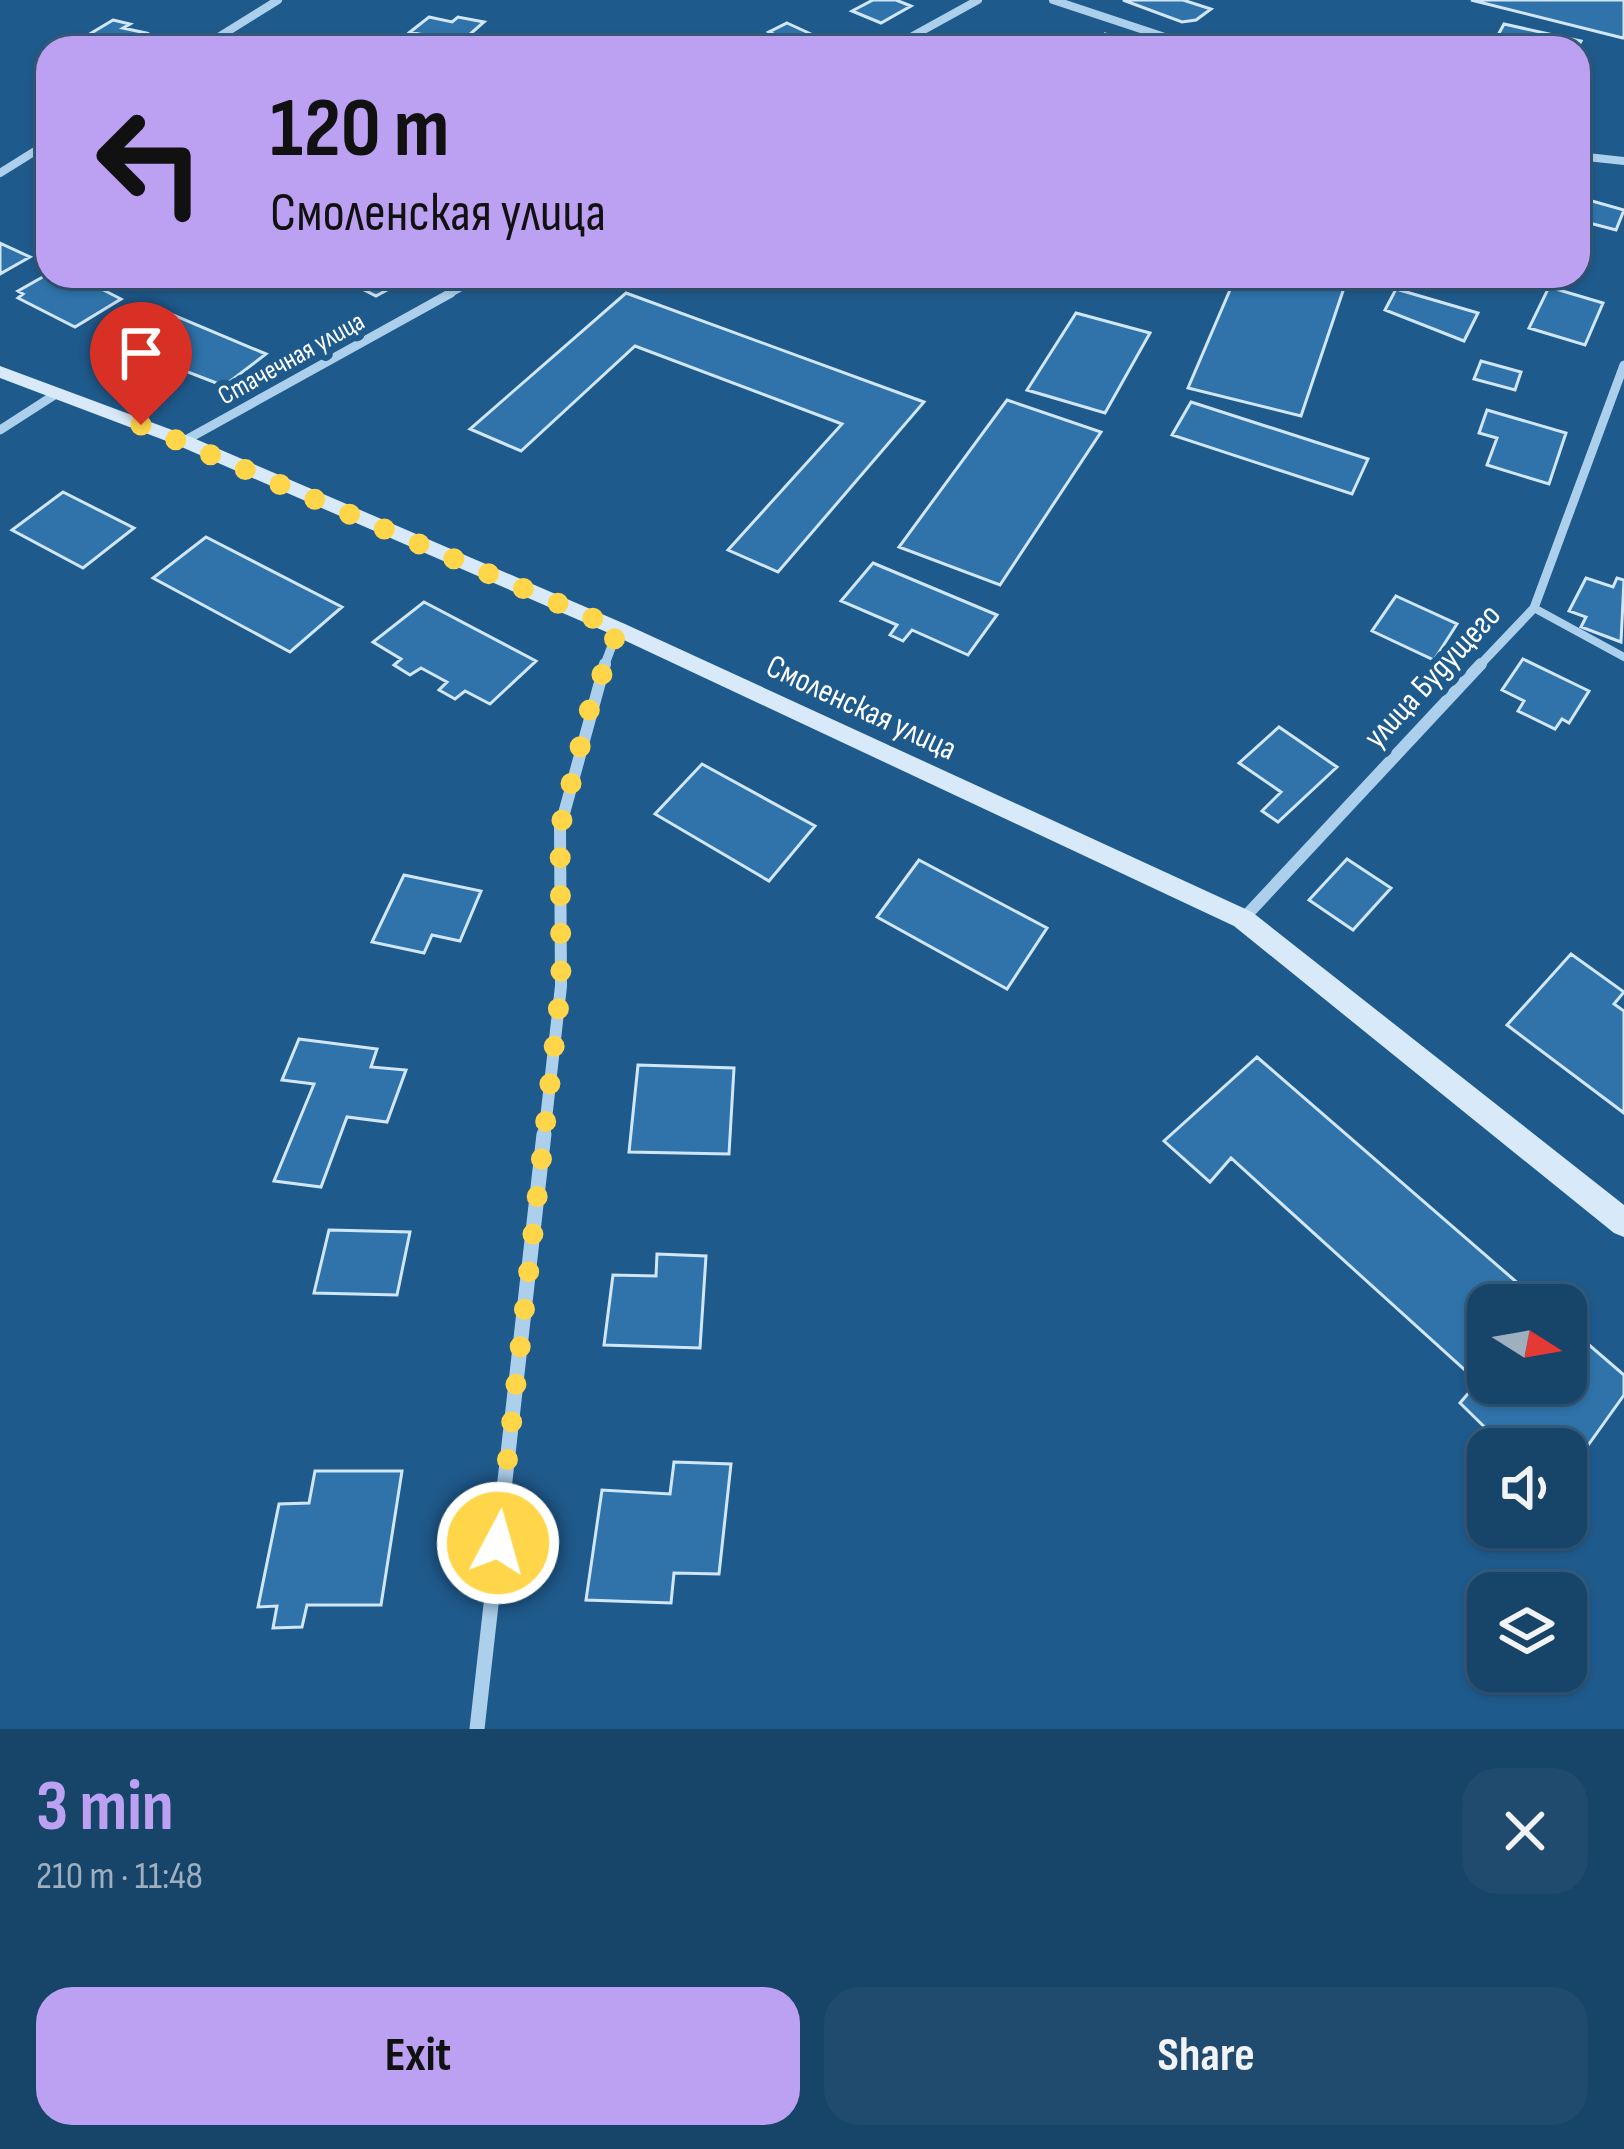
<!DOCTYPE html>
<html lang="en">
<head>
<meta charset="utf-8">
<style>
  :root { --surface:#174469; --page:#204b6f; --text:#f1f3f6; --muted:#9eb0c0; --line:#365c7d; --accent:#bca0f2 }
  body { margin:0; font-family:"Sofia Sans Condensed",sans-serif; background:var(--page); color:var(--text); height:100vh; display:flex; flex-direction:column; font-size:45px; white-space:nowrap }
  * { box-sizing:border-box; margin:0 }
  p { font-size:39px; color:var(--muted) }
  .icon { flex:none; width:66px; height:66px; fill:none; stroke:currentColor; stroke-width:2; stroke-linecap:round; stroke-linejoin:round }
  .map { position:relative; height:1729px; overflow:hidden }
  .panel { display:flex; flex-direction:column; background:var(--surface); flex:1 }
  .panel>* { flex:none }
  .top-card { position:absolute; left:36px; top:36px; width:1554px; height:252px; border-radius:36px; box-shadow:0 3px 9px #0004,0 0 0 3px var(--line); background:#bca0f2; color:#111; overflow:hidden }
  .needle { width:78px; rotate:101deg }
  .fabs { position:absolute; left:1467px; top:1284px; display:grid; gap:24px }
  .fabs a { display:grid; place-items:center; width:120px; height:120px; border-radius:24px; background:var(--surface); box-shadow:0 3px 9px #0004,0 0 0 3px var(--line); font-size:60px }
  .pin { position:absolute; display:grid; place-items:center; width:102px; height:102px; color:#fff; margin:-123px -51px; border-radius:50% 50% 50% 0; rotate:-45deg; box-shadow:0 0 12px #0007 }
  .pin .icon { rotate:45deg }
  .me { position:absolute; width:132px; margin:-66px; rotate:6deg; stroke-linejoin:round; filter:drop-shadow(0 0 9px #0008) }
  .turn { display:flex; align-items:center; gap:42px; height:252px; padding:0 36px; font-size:54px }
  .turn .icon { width:156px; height:156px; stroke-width:2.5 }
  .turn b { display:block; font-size:84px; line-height:102px }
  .round { display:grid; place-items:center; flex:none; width:126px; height:126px; border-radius:36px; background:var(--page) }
  .overview { display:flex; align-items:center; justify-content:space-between; height:204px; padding:0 36px }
  h1 { font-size:72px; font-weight:700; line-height:90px; color:var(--accent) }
  .button { display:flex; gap:24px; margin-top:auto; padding:24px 36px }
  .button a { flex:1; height:138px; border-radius:36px; background:var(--accent); color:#111; font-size:48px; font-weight:700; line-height:138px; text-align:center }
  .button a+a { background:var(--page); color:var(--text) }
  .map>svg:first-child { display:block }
  .building { fill:#2f73aa; stroke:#d1e7f9; stroke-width:3 }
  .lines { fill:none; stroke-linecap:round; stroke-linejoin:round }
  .lane { stroke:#acd0ec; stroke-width:8 }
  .street-far3 { stroke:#acd0ec; stroke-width:8 }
  .street-far2 { stroke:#acd0ec; stroke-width:9 }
  .street-far1 { stroke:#acd0ec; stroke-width:12 }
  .street { stroke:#acd0ec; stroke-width:15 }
  .secondary { fill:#d8eaf9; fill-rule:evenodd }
  .route { stroke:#ffd54a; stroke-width:21; stroke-dasharray:0 37.8 }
  .labels { text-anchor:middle; stroke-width:12; stroke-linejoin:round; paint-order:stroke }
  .far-street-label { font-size:27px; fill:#fff; stroke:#1f5a8c }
  .street-label { font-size:33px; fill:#fff; stroke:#1f5a8c }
</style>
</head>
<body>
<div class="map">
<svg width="1624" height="1729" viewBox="0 0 1624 1729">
  <rect width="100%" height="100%" fill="#1f5a8c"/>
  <path class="building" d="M873,0H896L911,6L881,23L852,11Z
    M1123,0H1183L1211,9L1196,20L1182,22Z
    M1471,0H1624V37L1623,38Z
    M429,17L452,22L458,17L484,22L460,43L410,32Z
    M113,20L130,24L123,28L146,33L126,46L88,35Z
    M787,23L835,45L788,48L778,44L785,39L769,32Z
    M1504,24L1581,41L1577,48H1547L1497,37Z
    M1105,34L1137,43L1132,48H1090Z
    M1578,197L1624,210L1616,230L1578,220Z
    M0,243L30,257L0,274Z
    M48,274L76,276L121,299L75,327L18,298L23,294L18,291Z
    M337,276H402L407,279L376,296Z
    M1236,276H1348L1301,416L1188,388Z
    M1549,287L1603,303L1585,345L1529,328Z
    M1396,289L1478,313L1464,341L1385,310Z
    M626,293L924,402L778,572L728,550L842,424L635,346L521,451L470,429Z
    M168,312L173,315L266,354L224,386L136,352L145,346L130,339Z
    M1076,313L1150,333L1105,413L1027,390Z
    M1481,361L1521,372L1515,390L1474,379Z
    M1007,400L1101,432L1000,585L899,547Z
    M1191,402L1368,459L1352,494L1172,435Z
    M1487,410L1566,433L1549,484L1487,465L1497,438L1479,433Z
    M63,492L134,528L83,568L12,530Z
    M206,537L342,607L290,652L153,578Z
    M873,563L997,615L968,655L912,630L903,641L890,635L897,625L841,601Z
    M1586,578L1613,587L1617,578L1624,580L1621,642L1581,627L1586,617L1569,611Z
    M1396,596L1457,624L1434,660L1372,631Z
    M424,602L536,661L490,704L465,691L455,699L439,690L447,682L421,668L410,675L394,665L401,659L373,642Z
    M1523,659L1589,691L1569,723L1562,719L1555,729L1518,711L1524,701L1502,690Z
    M1279,727L1337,767L1278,822L1262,811L1281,792L1239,763Z
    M702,764L815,826L769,881L655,814Z
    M1347,859L1391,888L1353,930L1309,900Z
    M919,860L1047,928L1007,989L877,917Z
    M404,875L481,891L460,941L432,935L424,953L372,942Z
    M1571,954L1624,992L1614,1004L1624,1011V1113L1507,1025Z
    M299,1039L377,1049L371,1067L406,1070L387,1122L347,1117L321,1187L274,1181L314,1084L282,1080Z
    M1257,1057L1543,1305H1488V1383H1566V1325L1624,1375V1395L1566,1476V1449H1507L1460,1403L1478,1382L1231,1158L1210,1182L1164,1141Z
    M638,1065L734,1068L729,1154L629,1152Z
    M329,1230L410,1232L397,1295L314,1293Z
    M657,1254L706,1256L700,1348L604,1345L613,1275L656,1276Z
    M674,1462L731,1464L719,1574L674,1573L671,1603L586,1600L602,1490L670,1494Z
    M315,1471H402L381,1605H307L302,1627L273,1628L277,1606L258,1607L279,1504L309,1503Z"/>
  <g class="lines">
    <path class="lane" d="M1534,608L1624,657"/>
    <path class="street-far3" d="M1053,0L1198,48
      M201,48L278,0
      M891,48L978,0
      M1578,156L1624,161
      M0,173L48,143
      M445,296L481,276"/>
    <path class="street-far2" d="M0,430L56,394
      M184,441L451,293
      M604,667L618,629
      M1478,667L1534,608L1624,365"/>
    <path class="street-far1" d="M1243,919L1481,664
      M544,1137L561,986L560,828L605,664"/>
    <path class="street" d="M477,1729L544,1134"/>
    <path class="secondary" d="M0,366L191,437L625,624L1252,912L1624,1205V1237L1614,1233L1234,926L611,634L177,445L0,378Z"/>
  </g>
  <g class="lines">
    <path class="route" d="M141,425L618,629L589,711L560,828L561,986L498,1543"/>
  </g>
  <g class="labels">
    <g class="far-street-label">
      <text transform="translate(291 358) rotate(-29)" y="9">Стачечная улица</text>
    </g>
    <g class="street-label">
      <text transform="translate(1431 675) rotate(-47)" y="12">улица Будущего</text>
      <text transform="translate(862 706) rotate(25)" y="12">Смоленская улица</text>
    </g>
  </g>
</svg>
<div class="fabs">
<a><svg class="needle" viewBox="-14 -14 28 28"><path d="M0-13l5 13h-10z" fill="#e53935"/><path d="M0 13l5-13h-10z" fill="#9eb0c0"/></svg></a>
<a><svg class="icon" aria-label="sound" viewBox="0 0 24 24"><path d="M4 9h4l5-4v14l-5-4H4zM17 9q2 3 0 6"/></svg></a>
<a><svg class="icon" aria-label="layers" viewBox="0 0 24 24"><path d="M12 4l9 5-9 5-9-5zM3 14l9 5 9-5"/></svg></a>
</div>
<div class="pin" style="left:141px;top:425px;background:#d93025"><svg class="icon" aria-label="arrive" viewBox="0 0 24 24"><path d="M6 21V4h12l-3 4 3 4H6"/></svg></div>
<svg class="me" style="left:498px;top:1543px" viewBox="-20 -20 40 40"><circle r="17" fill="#ffd54a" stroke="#fff" stroke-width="3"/><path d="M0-11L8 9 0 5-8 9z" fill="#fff"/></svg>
<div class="top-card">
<div class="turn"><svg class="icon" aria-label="left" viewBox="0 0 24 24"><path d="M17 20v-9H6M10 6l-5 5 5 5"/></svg><div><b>120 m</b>Смоленская улица</div></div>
</div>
</div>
<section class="panel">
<div class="overview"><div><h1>3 min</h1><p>210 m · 11:48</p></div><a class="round"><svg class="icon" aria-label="close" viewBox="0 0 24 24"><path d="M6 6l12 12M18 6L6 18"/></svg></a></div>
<div class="button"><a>Exit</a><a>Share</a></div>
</section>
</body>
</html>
